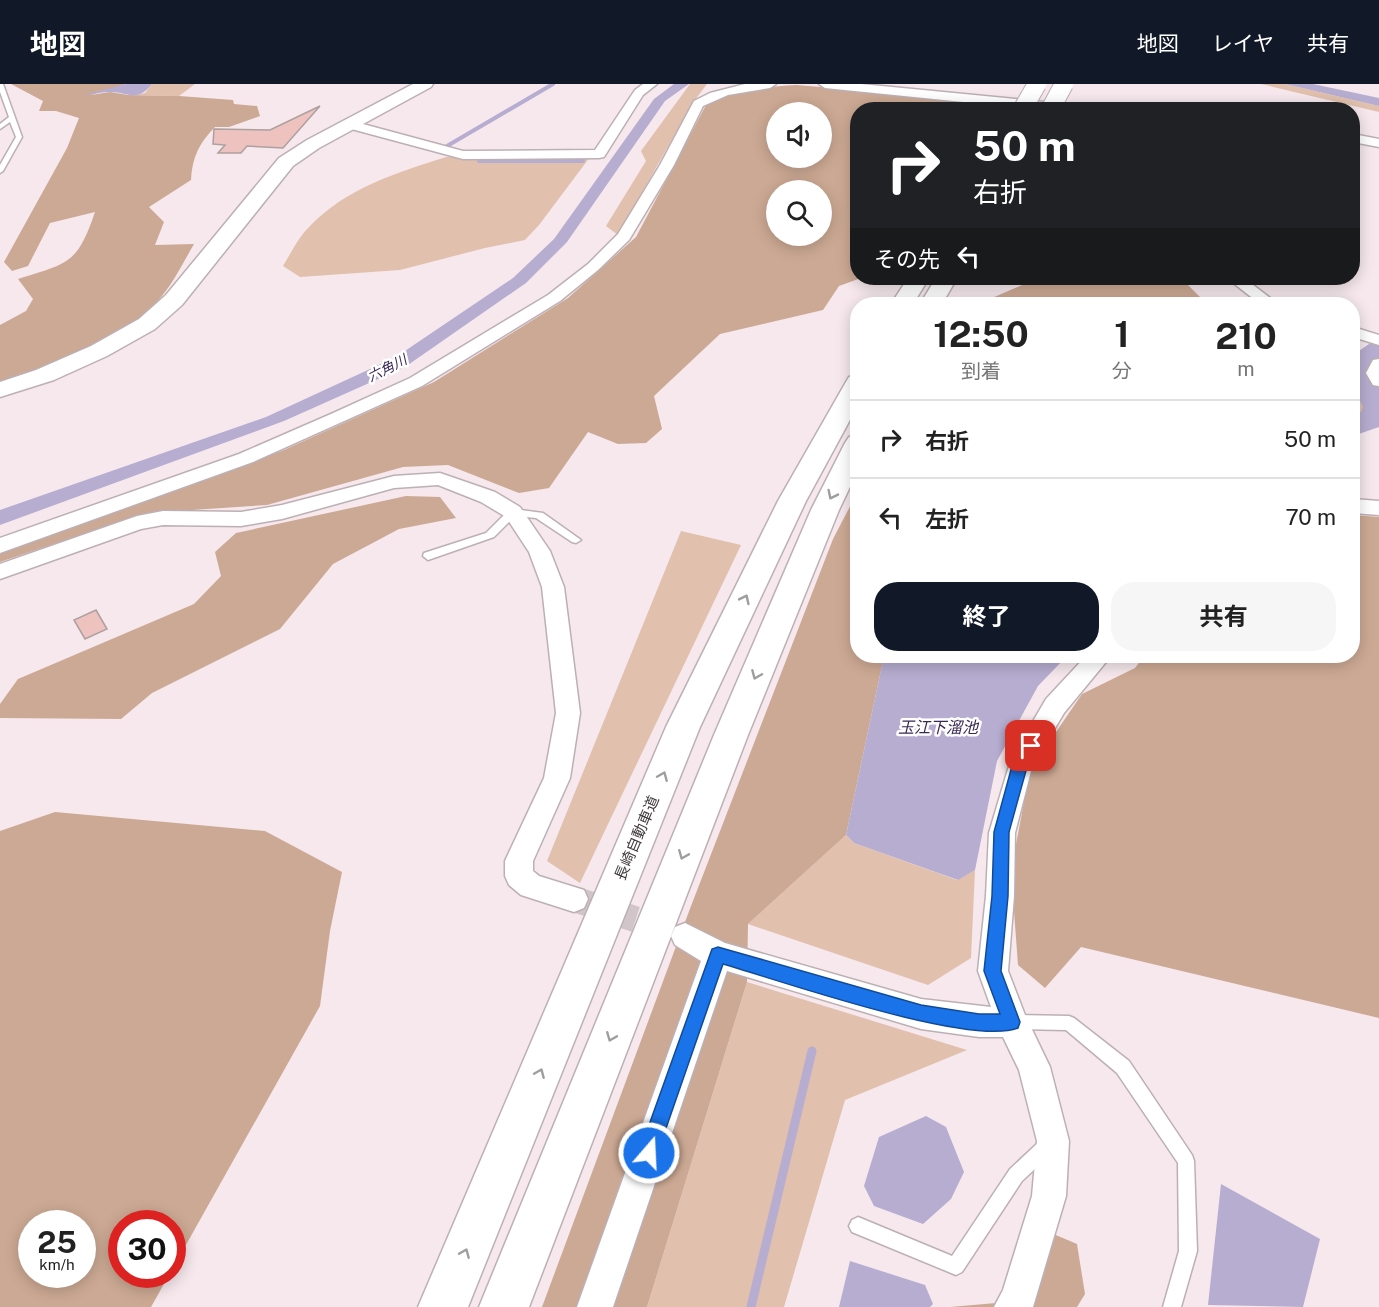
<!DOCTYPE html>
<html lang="ja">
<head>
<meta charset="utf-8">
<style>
  :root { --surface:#fff; --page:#f6f6f6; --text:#222; --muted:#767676; --line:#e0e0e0; --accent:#111827 }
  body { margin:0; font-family:"Public Sans","Noto Sans JP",sans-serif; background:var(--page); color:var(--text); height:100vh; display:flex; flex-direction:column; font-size:22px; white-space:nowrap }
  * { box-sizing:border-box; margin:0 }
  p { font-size:20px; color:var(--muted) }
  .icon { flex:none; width:33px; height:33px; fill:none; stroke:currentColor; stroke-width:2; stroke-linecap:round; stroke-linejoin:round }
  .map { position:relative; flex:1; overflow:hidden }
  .side { position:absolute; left:850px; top:213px; width:510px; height:366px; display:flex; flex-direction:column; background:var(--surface); border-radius:24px; box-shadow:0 3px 15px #0003 }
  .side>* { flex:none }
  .banner { position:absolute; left:850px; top:18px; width:510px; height:183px; border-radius:24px; box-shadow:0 3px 15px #0003; background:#202124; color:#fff; overflow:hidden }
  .tools { position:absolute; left:766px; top:18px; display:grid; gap:12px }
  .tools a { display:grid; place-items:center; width:66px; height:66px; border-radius:50%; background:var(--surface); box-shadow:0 3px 15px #0003; font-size:30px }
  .speed { position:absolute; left:18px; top:1126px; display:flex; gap:12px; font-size:30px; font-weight:700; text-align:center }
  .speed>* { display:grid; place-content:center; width:78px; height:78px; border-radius:50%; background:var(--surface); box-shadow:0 3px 15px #0003; line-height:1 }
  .speed small { font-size:15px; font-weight:400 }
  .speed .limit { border:9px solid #d22; background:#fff; color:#111 }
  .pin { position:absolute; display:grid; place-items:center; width:51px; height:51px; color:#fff; margin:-26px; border-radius:12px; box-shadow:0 3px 9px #0006 }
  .me { position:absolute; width:66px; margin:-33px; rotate:19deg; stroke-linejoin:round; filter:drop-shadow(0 0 4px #0008) }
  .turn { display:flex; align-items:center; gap:21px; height:126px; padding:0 24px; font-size:27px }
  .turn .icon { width:78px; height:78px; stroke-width:2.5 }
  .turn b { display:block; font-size:42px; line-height:51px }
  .then { display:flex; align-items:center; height:57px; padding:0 24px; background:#0003; gap:12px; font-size:22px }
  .eta { display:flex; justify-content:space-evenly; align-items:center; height:102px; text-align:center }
  .eta b { font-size:36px; font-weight:700; line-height:42px }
  .primary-button { display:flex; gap:12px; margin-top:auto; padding:12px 24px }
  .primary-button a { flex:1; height:69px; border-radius:24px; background:var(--accent); color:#fff; font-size:24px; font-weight:700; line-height:69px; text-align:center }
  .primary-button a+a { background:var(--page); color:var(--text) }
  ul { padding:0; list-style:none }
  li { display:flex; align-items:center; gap:18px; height:78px; padding:0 24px; border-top:2px solid var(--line) }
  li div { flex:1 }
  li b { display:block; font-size:22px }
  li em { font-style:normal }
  header { display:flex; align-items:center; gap:36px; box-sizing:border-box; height:84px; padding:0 30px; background:var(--accent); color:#fff }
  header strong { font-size:28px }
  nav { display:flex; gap:33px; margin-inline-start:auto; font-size:21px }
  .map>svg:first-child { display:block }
  .green { fill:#e1c0ad }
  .forest { fill:#cca994; fill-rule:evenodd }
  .water { fill:#b7add0 }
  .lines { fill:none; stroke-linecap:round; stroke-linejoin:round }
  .stream-far1 { stroke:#b7add0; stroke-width:4 }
  .stream { stroke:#b7add0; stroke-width:9 }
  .river { fill:#b7add0; fill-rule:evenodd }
  .building { fill:#edc2bf; stroke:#aea09f; stroke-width:1.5 }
  .street-tunnel { stroke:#d2c5ca; stroke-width:26; stroke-dasharray:26 13; stroke-linecap:butt }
  .lane-casing { stroke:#bdb0b4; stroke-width:3 }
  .street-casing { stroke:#bdb0b4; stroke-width:3 }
  .secondary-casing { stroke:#bdb0b4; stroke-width:3 }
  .highway-casing { stroke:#bdb0b4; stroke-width:3 }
  .lane { fill:#fff; fill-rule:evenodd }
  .street { fill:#fff; fill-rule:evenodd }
  .secondary { fill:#fff; fill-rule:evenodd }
  .highway { fill:#fff; fill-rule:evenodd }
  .highway-bridge-casing { stroke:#bdb0b4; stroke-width:20; stroke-linecap:butt }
  .highway-bridge { stroke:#fff; stroke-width:18 }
  .oneway { stroke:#a09d9e }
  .route { fill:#1a73e8; stroke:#114b97; stroke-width:1.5 }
  .labels { text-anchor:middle; stroke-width:5; stroke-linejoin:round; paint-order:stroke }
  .far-water-label { font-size:14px; font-style:italic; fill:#392956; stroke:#fff }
  .street-label { font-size:15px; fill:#403b3d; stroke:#fff }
  .water-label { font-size:16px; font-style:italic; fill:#392956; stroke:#fff }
</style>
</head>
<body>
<header>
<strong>地図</strong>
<nav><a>地図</a><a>レイヤ</a><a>共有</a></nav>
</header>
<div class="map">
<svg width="1379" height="1223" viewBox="0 0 1379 1223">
  <rect width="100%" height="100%" fill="#f6e8ed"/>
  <path class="green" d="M152,0H195L179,12L136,11L145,9Z
    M690,0H707L692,20L618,151L606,142L646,77L641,67Z
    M1261,0H1285L1379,22V28Z
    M446,73H590L539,141L525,156L485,164L400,186L300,193L283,182C291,169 298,154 309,143C346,104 396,89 446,73Z
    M1353,291L1368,321L1359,330L1353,331Z
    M681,447L741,461L580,799L547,777Z
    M846,751L854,759L957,796L975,786L971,874L928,901L748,840Z
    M747,898L967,966L845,1016L784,1223H647Z"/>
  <path class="forest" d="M11,0H126L91,11L110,8L128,11L179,12L233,16L234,20L257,22L260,32L229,43H215C199,59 192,74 191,96L149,123L164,138L155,161L194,160C184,177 175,196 162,212C130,253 49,283 0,299V241L26,227L33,215L18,195C68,179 77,181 95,128L50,139L28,182L12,187L4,178L67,64L79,34L56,27H39L43,17Z
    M796,1L946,13L959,22L989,20L1005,23L1004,26H858V194H861L839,202L823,226L720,250L654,312L662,345L646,359L618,360L588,348L549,404L519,409L448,381L403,383L267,421L147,429L0,478V467L284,366L434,298L568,214L636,153L706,21C735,5 764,3 796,1ZM777,28H822V74H777ZM777,106H822V152H777Z
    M1032,194H1181L1202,215L1200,220H978L1027,199Z
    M858,407V572H884L846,751L748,840L747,898L647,1223H542L691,822L833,455Z
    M406,412L440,413L456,434L399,445L333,480L280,545L152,609L121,635L0,634V620L18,595L194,520L221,492L215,468L236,449Z
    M1353,431L1379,433V934L1081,863L1045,904L1018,881L1011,787L1030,686L1082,610L1135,584L1144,572H1353Z
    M55,728L265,747L342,788L330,847L320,922L173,1184L172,1140H122V1191H169L151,1223H0V747ZM32,1140H82V1191H32Z
    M1051,1149L1077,1160L1085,1210L1077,1223H950L996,1219Z"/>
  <path class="water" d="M126,0H152C136,20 128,7 108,8C100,8 92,11 84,11Z
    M674,0H689L665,17L567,158L526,199L405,283L284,337L0,441V426L266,333L396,273L513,194L554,155L654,15Z
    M1285,0H1313L1379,14V22Z
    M884,572H1067L1038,602L997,677L975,786L958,796L854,759L846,751Z
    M926,1032L946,1043L964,1088L951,1115L923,1140L874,1122L864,1102L879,1053Z
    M1221,1100L1320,1155L1303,1223L1208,1221Z
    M850,1177L925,1201L933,1220L930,1223H839Z"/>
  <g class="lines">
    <path class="stream-far1" d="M447,62L553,0
      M479,77H583"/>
    <path class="stream" d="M751,1223L812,967"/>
    <path class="river" d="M1379,257V280L1374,283L1379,294V343L1353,352V331L1361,328L1363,323L1353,302V271L1369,260Z"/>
  </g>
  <path class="building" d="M320,22L283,64L247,62L241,69H218L225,61L213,60L214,45L270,46Z
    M96,526L107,545L85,555L74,536Z"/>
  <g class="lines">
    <path class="street-tunnel" d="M574,815L668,846"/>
    <g class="lane-casing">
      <path id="lane" d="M0,0H3L22,53L3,87L0,89V81L16,53L10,38L0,45V40L9,33L0,8Z
        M513,425L543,429L581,456L576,459L572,458L536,434L515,432L494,453L428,476L423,472L424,469L486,449L509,426Z
        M1014,931L1069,932L1074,934L1129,977L1192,1071L1194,1077L1197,1167L1181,1223H1163L1179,1167L1178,1079L1117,989L1066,946L1014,945L1009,943L1006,938L1009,933Z
        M1047,1054L1053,1056L1055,1062L1053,1068L1022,1097L962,1188L956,1191L852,1148L849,1142L852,1136L858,1133L952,1172L1010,1085L1041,1056Z"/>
    </g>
    <g class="street-casing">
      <path id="street" d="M643,0H657L643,11L604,73L599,74L463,75L344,43L342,40L348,36L463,67L595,66L635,6Z
        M745,0H776L770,4L728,11L703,22L674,81L629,156L598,186L560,217L422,302L253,378L0,469V454L239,370L331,330L410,294L548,211L588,180L618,150L660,81L694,17L710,9Z
        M819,0H861L1086,22L1092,26H1044L825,4Z
        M1353,50L1379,55V63L1353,58Z
        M1227,194H1244L1278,220H1260Z
        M1353,243L1379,251V261L1353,253Z
        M1379,275V302L1373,301L1366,289L1373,276Z
        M440,389L495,408L520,423L550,467L564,503L580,629L570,694L533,777V787L539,792L584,806L588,815L584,824L574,828L521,811L509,801L505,792V777L544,694L556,629L542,503L529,468L506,433L481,418L438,401L394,404L282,435L241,442L163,441L141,445L0,495V480L137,432L163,427L241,428L282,421L394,392Z
        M1353,415L1379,417V431L1353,429Z
        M1086,572H1111L1064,629L1032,683L1015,749L1014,812L1008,887L1025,931L1050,983L1069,1057L1066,1112L1033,1223H994L1003,1206L1032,1112L1037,1057L1019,986L1003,953H979L921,945L727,887L613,1223H577L701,877L675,861L671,852L675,843L685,839L725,859L921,915L991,923L978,887L986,812L989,749L1011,675L1046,615Z"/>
    </g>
    <g class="secondary-casing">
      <path id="secondary" d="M413,0H433L431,3L319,64L293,82L182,221L155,245L107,272L54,296L0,313V298L36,286L91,262L139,235L166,211L279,74L307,56Z"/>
    </g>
    <g class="highway-casing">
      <path id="highway" d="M908,194H929L913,220H891Z
        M936,194H957L942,220H920Z
        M858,291V321L806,417L700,643L468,1223H418L666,643L778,417L846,298L849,293Z
        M858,351V386L839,426L748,651L529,1223H479L714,651L811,426L845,359L849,353Z"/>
    </g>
    <use href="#lane" class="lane"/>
    <use href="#street" class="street"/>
    <use href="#secondary" class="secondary"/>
    <use href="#highway" class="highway"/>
    <g class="highway-bridge-casing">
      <path id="highway-bridge" d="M1022,26L1037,0
        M1050,26L1064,0"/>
    </g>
    <use href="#highway-bridge" class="highway-bridge"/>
  </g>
  <defs><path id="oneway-chevron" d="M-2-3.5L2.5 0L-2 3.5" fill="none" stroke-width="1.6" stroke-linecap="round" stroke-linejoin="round" transform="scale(1.5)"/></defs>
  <g class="oneway">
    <use href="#oneway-chevron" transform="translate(832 411) rotate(116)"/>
    <use href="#oneway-chevron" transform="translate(745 515) rotate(-64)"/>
    <use href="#oneway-chevron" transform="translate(756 591) rotate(113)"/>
    <use href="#oneway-chevron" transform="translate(663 692) rotate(-67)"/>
    <use href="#oneway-chevron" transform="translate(683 771) rotate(112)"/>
    <use href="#oneway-chevron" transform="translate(611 953) rotate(112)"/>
    <use href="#oneway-chevron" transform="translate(540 989) rotate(-67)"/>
    <use href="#oneway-chevron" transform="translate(465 1169) rotate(-67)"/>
  </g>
  <path class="route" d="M1031,657L1036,658L1039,662L1027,683L1009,748L1008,812L1001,887L1020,938L1018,944C970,963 779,896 723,880L655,1076L649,1078L642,1076L639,1069L712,865L718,863L921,921L979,930H1000L984,887L992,812L994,748L1012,682L1026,658Z"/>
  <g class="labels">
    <g class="far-water-label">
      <text transform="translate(387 284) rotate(-27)" y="5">六角川</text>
    </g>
    <g class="street-label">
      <text transform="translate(637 754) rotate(-67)" y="5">長崎自動車道</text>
    </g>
    <g class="water-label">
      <text x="938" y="649">玉江下溜池</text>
    </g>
  </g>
</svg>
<div class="tools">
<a><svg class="icon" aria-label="sound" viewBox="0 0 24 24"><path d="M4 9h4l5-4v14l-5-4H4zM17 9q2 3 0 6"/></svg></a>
<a><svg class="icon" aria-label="search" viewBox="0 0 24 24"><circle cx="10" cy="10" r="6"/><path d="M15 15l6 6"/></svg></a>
</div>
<div class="speed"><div>25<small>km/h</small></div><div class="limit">30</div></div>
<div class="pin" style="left:1031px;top:662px;background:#d93025"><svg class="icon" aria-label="arrive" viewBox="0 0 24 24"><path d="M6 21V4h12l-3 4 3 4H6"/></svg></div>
<svg class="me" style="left:649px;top:1069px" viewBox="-20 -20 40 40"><circle r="17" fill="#1a73e8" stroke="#fff" stroke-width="3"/><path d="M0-11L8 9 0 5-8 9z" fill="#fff"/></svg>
<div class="banner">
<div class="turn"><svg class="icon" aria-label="right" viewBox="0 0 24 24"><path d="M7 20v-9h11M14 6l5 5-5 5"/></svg><div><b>50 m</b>右折</div></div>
<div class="then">その先<svg class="icon" aria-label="left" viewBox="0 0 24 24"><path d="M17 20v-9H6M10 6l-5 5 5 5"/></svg></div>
</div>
<section class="side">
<div class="eta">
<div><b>12:50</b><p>到着</p></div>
<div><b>1</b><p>分</p></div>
<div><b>210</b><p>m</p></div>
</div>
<ul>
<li><svg class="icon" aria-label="right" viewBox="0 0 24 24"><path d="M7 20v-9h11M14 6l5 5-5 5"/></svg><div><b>右折</b></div><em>50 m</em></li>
<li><svg class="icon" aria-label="left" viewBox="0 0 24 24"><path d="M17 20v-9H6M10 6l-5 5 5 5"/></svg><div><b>左折</b></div><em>70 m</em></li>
</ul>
<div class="primary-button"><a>終了</a><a>共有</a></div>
</section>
</div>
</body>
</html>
